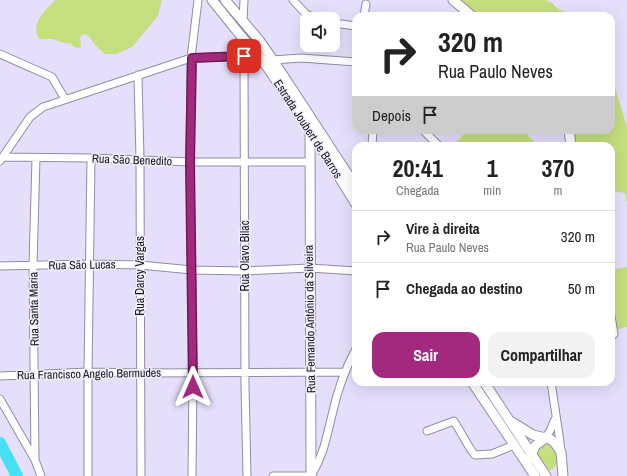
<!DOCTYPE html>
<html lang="pt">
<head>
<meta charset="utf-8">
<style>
  :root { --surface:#fff; --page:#f2f2f2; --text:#222; --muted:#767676; --line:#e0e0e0; --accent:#a3297e }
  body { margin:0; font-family:"Archivo Narrow",sans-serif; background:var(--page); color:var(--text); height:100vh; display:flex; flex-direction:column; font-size:15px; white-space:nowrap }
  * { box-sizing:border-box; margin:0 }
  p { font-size:13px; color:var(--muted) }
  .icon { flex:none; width:22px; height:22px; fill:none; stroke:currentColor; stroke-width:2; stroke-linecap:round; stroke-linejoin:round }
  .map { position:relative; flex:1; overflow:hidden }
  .side { position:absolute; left:352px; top:142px; width:263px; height:244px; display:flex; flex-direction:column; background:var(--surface); border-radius:12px; box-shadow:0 4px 16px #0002 }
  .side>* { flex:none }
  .guide { position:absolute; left:352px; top:12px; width:263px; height:122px; border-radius:12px; box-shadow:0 4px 16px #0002; background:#fff; color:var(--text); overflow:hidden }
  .fabs { position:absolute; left:300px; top:12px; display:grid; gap:8px }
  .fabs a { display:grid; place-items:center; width:40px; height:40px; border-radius:8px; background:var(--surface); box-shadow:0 4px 16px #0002; font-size:20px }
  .pin { position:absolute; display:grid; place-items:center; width:34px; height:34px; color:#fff; margin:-17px; border-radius:8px; box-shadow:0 2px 6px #0006 }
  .me { position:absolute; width:44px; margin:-22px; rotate:0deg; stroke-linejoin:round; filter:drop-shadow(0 0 3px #0008) }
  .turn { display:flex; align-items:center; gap:14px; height:84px; padding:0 20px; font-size:18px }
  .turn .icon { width:52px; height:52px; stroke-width:2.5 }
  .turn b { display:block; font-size:28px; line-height:34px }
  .then { display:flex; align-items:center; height:38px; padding:0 20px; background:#0003; gap:8px; font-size:15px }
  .eta { display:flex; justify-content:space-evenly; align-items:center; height:68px; text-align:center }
  .eta b { font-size:24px; font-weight:700; line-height:28px }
  .button { display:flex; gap:8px; margin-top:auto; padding:8px 20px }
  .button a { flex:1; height:46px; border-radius:12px; background:var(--accent); color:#fff; font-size:16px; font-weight:700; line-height:46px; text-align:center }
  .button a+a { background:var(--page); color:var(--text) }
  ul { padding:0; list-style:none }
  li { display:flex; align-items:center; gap:12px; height:52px; padding:0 20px; border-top:1px solid var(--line) }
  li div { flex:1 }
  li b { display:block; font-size:15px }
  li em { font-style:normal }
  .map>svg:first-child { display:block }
  .green { fill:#c4df7e }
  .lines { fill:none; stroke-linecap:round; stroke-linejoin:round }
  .river { stroke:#46e0f2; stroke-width:12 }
  .street-casing { stroke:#928ba6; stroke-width:9 }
  .secondary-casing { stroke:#928ba6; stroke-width:11 }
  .street { stroke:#fff; stroke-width:7 }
  .secondary { stroke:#fff; stroke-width:9 }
  .route-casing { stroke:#6a1b52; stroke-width:10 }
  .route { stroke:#a3297e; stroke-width:7 }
  .labels { text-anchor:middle; stroke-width:3; stroke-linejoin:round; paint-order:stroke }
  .street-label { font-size:12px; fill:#1a1721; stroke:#f2effb }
</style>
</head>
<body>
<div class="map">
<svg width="627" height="476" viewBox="0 0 627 476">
  <rect width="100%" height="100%" fill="#e6dffc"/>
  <path class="green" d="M55,0H162L158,16L132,47L116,54H105L95,45L89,36L85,34L82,35L80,38L81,47L79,48L74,47L71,44L61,42L52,39H39C30,22 45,11 55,0Z
    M460,0H546L554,4V6L571,16H479Z
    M611,75L627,127V203L625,193L611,191V146H575L573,130H611Z
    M468,130H523L538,146H453Z
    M627,267V327L616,330L611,308V270Z
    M544,443L551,444C556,452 563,470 547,470L536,455L537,450Z"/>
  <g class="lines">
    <path class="river" d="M0,443L17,476"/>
    <g class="street-casing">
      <path id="street" d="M293,0L306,14L318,19
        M364,16L366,4
        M243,21L244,0
        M333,23L356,26
        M241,36L244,56L245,386L247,476
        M0,54L52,77L65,99
        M273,60L301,58L356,62
        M138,75L140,159L141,476
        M423,130L439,146
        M372,146L373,130
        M3,157L91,158L190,162H309
        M0,161L30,117L43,107L191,58L244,56
        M0,266L89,264L140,265L192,270L245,271L310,268L356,271
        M611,316L614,334L611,337
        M0,376L88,372L141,373L345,372
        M551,382L559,435L561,451
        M0,399L35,460L41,476
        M427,431L454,421L471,450L475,455L492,454L514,445
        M544,439L550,431L555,419
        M35,460L33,266L36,158
        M88,476V372L91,158
        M192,476L193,372L190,162L191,58L198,0
        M273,476H311C324,454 326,439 332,415C337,392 345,369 356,349"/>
    </g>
    <g class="secondary-casing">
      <path id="secondary" d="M212,0L241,36L263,61L310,130L356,204
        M225,0L259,40L273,60L356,187
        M453,0L472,16
        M310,130L311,476
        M569,130L571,146
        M472,382L535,476
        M484,382L546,476
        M512,422L533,435L550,439L555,443L561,452L563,476
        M530,458L535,446L544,439"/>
    </g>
    <use href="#street" class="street"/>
    <use href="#secondary" class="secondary"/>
  </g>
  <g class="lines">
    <g class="route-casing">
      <path id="route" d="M193,387L190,162L192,58L244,56"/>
    </g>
    <use href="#route" class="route"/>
  </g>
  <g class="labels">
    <g class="street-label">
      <text transform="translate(308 129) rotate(57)" y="4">Estrada Joubert de Barros</text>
      <text transform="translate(132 160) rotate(2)" y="4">Rua São Benedito</text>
      <text transform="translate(245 256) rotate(-90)" y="4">Rua Olavo Bilac</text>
      <text transform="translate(82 265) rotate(-1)" y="4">Rua São Lucas</text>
      <text transform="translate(140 276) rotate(-90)" y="4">Rua Darcy Vargas</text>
      <text transform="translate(34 309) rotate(-91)" y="4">Rua Santa Maria</text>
      <text transform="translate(310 319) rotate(-91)" y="4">Rua Fernando Antônio da Silveira</text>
      <text transform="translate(89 374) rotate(-1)" y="4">Rua Francisco Angelo Bermudes</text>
    </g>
  </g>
</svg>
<div class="fabs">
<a><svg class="icon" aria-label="sound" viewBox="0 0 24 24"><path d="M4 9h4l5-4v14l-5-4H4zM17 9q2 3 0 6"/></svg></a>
</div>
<div class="pin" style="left:244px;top:56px;background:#d93025"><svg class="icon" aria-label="arrive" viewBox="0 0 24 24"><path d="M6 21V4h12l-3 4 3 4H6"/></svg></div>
<svg class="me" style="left:193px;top:387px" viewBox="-20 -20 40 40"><path d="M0-17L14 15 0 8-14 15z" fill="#a3297e" stroke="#fff" stroke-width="4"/></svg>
<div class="guide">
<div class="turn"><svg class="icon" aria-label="right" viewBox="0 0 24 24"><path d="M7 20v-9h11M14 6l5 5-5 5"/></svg><div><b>320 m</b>Rua Paulo Neves</div></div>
<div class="then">Depois<svg class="icon" aria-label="arrive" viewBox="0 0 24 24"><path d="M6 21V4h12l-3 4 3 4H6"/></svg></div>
</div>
<section class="side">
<div class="eta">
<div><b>20:41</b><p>Chegada</p></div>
<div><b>1</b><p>min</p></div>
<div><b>370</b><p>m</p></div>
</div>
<ul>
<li><svg class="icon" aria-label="right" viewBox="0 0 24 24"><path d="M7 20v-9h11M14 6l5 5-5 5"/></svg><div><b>Vire à direita</b><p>Rua Paulo Neves</p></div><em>320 m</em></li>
<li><svg class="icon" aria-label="arrive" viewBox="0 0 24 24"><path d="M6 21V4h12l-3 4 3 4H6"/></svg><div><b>Chegada ao destino</b></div><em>50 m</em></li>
</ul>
<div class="button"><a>Sair</a><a>Compartilhar</a></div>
</section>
</div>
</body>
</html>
